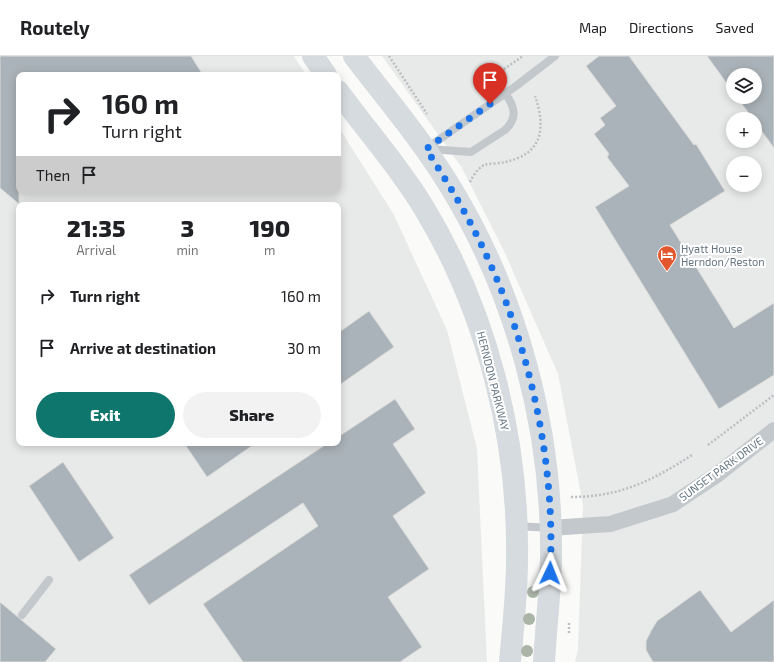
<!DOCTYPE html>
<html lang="en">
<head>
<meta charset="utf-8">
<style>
  :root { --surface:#fff; --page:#f2f2f2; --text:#202124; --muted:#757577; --line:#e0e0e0; --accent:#0f766e }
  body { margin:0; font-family:"Exo 2",sans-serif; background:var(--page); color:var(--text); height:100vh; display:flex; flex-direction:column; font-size:15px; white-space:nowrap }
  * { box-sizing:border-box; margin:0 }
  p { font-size:13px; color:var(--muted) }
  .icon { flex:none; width:22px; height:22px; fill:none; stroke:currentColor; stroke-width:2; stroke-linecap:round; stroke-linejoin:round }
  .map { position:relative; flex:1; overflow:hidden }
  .drawer { position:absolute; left:16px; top:146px; width:325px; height:244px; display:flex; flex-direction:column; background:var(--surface); border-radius:8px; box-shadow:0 2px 10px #0003 }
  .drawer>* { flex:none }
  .banner { position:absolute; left:16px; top:16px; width:325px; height:122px; border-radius:8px; box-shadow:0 2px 10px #0003; background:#fff; color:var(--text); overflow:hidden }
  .controls { position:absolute; left:726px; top:12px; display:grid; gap:8px }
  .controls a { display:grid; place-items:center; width:36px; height:36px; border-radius:50%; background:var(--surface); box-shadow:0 2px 10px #0003; font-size:20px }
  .pin { position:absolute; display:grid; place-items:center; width:34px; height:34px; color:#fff; margin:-41px -17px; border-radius:50% 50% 50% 0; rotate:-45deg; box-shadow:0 0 4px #0007 }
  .pin .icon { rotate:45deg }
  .me { position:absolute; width:44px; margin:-22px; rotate:2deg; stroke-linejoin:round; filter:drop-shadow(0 0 3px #0008) }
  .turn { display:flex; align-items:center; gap:14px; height:84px; padding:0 20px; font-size:18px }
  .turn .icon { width:52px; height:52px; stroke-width:2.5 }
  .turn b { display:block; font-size:28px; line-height:34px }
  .then { display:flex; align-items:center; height:38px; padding:0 20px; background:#0003; gap:8px; font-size:15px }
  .eta { display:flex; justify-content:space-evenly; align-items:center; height:68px; text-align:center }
  .eta b { font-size:24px; font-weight:800; line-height:28px }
  .action { display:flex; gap:8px; margin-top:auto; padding:8px 20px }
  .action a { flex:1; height:46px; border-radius:24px; background:var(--accent); color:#fff; font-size:16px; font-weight:800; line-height:46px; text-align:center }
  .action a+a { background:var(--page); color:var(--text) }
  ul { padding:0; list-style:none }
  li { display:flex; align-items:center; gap:12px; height:52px; padding:0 20px }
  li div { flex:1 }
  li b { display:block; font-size:15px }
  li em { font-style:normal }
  header { display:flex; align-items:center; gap:24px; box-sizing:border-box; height:56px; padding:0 20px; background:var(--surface); border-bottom:1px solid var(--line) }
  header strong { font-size:19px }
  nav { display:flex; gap:22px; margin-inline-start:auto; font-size:14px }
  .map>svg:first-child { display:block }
  .built { fill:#e8e9e9; fill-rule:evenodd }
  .building { fill:#aab3b9; stroke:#dcdcda }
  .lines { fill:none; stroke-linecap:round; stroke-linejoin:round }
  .path { stroke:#bbbfc2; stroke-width:2.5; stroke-dasharray:2 2; stroke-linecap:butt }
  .service { stroke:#c3c8cc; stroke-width:8 }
  .minor { stroke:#c3c8cc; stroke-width:16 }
  .secondary { stroke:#d6dbdf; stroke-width:22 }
  .tree { fill:#aab4a7 }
  .route { stroke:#1a73e8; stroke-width:7; stroke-dasharray:0 12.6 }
  .labels { text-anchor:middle; stroke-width:4; stroke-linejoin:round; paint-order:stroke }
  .poi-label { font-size:11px; fill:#657683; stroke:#fff; text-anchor:start }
  .street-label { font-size:11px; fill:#657683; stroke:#fff }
</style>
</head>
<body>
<header>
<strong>Routely</strong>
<nav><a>Map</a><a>Directions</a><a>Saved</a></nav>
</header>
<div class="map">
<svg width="774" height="606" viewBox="0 0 774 606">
  <rect width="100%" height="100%" fill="#fafaf8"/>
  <path class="built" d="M0,0H294L306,19H19V135H338V70L394,159L447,274L477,393L487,606H0ZM19,149H338V387H19Z
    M382,0H774V606H575L578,593L583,449L558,318L504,195L462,112ZM733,19H755V41H733ZM733,63H755V85H733ZM733,107H755V129H733Z"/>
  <path class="building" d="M0,0H191L203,19H19V148L0,132Z
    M599,0H629L694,89L696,88L725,135L670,169L734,272L774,247V319L719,353L595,151L629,130L607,101L609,98L594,78L605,69L600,62L616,50L586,10Z
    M707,0H774V92L755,66V63H753L737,41H755V19H733V36Z
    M369,255L394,291L338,330V277Z
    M395,343L415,373L393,388L426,437L393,460L429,513L388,541L422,591L400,606H243L203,548L318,470L303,447L149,549L129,519L328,387H338V381Z
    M184,387H256L207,421Z
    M63,406L114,482L79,506L29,430Z
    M700,534L731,576L774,544V606H653L646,594V585L651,575L657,565Z
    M0,546L56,593L45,606H0Z"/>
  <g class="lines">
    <path class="path" d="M389,0L427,58
      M494,20L523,0
      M470,126C473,120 478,112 484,109C490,107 499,108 505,106C543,98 546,72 535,40
      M708,389L774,339
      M571,441C619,441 652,425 692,399
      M569,577V566"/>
    <path class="service" d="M427,92L516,30L555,0
      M429,93L471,96L505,74C518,62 515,51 505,37
      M517,470L550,472
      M22,559L49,524"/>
    <path class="minor" d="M550,472L610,468L673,448L718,418L774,374"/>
    <path class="secondary" d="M313,0L326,19
      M354,0C386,42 420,82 448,127C517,238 553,374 551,504C550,538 546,572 544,606
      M338,35C366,74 399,110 424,152C487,256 519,383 517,504C517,538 513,572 510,606"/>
  </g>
  <g class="tree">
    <circle cx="533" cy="536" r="6"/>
    <circle cx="529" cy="563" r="6"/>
    <circle cx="527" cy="595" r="6"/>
  </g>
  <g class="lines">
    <path class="route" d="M490,48L426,93C451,131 474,170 492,212C533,304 556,417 550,517"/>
  </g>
  <defs>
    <g id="hotel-pin" transform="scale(1)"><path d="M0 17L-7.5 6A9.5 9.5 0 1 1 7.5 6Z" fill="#e4572e" stroke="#fff"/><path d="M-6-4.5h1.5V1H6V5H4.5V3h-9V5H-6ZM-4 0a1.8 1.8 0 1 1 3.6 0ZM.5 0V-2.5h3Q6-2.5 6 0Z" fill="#fff"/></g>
  </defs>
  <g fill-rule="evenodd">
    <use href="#hotel-pin" x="667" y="199"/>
  </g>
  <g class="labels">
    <g class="poi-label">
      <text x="681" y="197">Hyatt House<tspan x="681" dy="13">Herndon/Reston</tspan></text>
    </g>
    <g class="street-label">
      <text transform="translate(493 325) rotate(76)" y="4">HERNDON PARKWAY</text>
      <text transform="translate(721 413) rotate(-36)" y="4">SUNSET PARK DRIVE</text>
    </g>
  </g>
</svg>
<div class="controls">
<a><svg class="icon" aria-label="layers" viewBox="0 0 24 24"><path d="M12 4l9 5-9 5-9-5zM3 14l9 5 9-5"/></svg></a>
<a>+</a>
<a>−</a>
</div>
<div class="pin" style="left:490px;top:48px;background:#d93025"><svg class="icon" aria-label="arrive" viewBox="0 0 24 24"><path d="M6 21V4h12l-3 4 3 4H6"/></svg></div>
<svg class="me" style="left:550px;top:517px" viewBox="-20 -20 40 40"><path d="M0-17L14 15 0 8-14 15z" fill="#1a73e8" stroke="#fff" stroke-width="4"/></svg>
<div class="banner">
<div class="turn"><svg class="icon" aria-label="right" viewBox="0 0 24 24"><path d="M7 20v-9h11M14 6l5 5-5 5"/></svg><div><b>160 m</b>Turn right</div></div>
<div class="then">Then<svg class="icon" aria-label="arrive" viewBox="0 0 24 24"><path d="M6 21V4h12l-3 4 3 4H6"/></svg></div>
</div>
<section class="drawer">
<div class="eta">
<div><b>21:35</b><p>Arrival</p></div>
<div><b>3</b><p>min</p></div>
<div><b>190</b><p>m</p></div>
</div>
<ul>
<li><svg class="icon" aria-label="right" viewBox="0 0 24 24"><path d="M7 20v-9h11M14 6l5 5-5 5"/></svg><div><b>Turn right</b></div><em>160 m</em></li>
<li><svg class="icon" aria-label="arrive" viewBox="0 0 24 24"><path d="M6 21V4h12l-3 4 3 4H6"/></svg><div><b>Arrive at destination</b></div><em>30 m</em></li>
</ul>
<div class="action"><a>Exit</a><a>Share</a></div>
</section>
</div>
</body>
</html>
